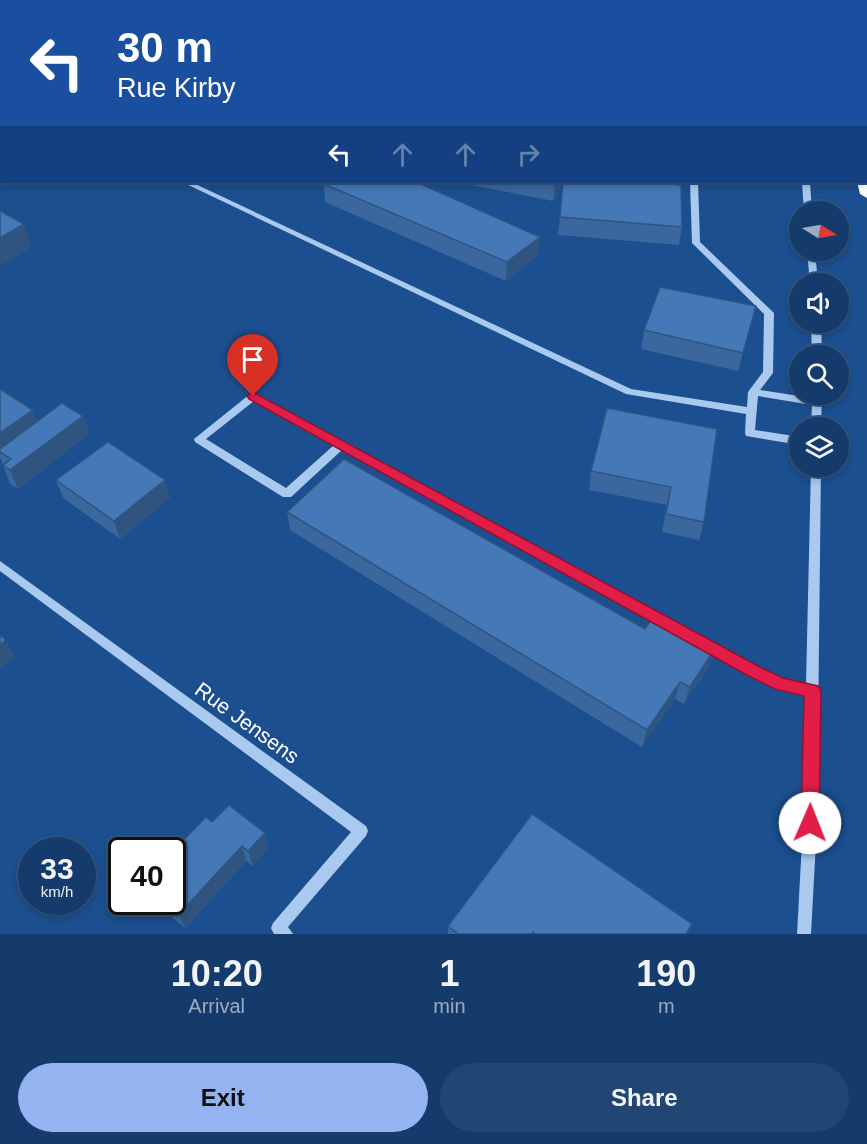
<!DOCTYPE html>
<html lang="en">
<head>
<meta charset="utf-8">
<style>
  :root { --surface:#143b6b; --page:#214673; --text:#f1f3f6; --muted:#9dadc1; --line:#33557e; --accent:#95b2f1 }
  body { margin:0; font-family:Arial,sans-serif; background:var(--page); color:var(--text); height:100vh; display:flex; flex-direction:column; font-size:22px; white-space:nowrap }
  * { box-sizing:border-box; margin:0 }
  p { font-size:20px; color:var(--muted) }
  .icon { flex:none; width:33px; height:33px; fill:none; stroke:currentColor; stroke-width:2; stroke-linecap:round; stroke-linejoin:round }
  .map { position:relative; height:934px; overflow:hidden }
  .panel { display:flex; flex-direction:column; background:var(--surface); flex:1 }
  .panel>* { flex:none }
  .guide { position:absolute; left:0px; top:0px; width:867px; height:183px; box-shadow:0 3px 9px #0003,0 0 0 2px var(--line); background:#1a4fa0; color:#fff; overflow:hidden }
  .needle { width:39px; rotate:101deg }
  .tools { position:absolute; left:789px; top:201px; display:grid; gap:12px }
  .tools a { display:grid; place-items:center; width:60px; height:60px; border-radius:50%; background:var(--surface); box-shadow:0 3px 9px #0003,0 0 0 2px var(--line); font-size:30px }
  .speed { position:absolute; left:18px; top:837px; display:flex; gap:12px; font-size:30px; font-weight:700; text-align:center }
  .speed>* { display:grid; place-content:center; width:78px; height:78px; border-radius:50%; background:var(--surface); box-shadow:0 3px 9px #0003,0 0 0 2px var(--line); line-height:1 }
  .speed small { font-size:15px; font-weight:400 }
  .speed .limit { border:3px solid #111; border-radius:9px; background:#fff; color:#111 }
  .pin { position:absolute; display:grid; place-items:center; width:51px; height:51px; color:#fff; margin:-62px -26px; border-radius:50% 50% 50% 0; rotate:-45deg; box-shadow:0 0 6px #0007 }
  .pin .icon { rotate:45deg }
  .me { position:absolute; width:66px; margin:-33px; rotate:1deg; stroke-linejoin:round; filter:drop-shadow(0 0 4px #0008) }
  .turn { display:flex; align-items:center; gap:21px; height:126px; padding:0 18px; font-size:27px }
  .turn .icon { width:78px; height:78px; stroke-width:2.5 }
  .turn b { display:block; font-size:42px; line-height:51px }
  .lanes { display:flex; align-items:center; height:57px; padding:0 18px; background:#0003; justify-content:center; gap:30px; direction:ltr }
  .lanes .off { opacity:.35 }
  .eta { display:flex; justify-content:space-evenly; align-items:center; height:102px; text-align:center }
  .eta b { font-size:36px; font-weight:600; line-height:42px }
  .primary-button { display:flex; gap:12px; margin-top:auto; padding:12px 18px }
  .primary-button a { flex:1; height:69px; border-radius:36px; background:var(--accent); color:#111; font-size:24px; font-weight:600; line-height:69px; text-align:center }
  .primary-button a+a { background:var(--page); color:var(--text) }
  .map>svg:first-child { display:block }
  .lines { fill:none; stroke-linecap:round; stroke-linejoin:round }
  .minor { fill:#a9c9ee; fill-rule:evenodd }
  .highway { fill:#fff; fill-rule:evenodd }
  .wall { fill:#3a679d }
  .shaded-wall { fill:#305480 }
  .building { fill:#4478b7; stroke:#305480; stroke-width:1.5 }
  .route { fill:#e11d48; stroke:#92132f; stroke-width:1.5 }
  .labels { text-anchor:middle; stroke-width:5; stroke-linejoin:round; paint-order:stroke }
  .near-street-label { font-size:21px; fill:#fff; stroke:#1b4f8f }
</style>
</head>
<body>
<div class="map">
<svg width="867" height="934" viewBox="0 0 867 934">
  <rect width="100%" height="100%" fill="#1b4f8f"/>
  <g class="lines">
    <path class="minor" d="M212,0L222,2H213Z
      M779,0H785L786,2H780Z
      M182,182H191L631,389L747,407L748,392L763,372L764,314L692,243L690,182H698L700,242L774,313L773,373L760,390L812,398V394H822L821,428H811L812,405L758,396L755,430L800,437V445L746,436L745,433L746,414L626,394Z
      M802,182H810L812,212H804Z
      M807,250H815L818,284H810Z
      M811,322H821L822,356H812Z
      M253,393L756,667L782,679L806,684L811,466H821L817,823L811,934H797L803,823L806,695L780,689L748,675L342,450L291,497H283L195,442L194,439L250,394ZM254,401L334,445L286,488L206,439Z
      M0,561L366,826L368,831L366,836L288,927L293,934H274L271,928L273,923L351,832L0,571Z"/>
    <path class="highway" d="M807,0H819V2H808Z
      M841,0H853V2H841Z
      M866,54L867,55V66L866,65Z
      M866,178L867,179V198L860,194L857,182H866Z"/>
  </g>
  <path class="wall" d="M0,0H136V2H2V38L0,37Z
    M333,0H466L463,2H360V1L359,2H337Z
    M587,0H703V2H587Z
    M471,182H563L553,201L471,185Z
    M661,183L682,227L679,245L558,235L560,217Z
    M324,184L538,255L506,281L325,202Z
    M756,306L738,371L641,349L644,330Z
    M0,389L37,421L83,416L89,434L18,489L10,484L0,457Z
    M607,408L704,522L699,540L662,532L667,505L589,490L591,471Z
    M56,480L170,498L120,539L63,498Z
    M287,512L645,629L714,650L709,667L684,704L675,699L642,747L290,530Z
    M212,822L265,833L268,848L253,866L246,861L185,928L154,902H172Z
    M692,924L687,934H448V926Z"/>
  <path class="shaded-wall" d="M0,0H15L11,2H2V6H0Z
    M119,0H136V2H116Z
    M351,0H360V1L351,2Z
    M443,0H466L463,2H443Z
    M556,182H563L553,201L555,183Z
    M24,224L31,248L0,266V238Z
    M540,237L538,255L506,281L507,262Z
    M33,410L39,429L0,452V433Z
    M83,416L89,434L18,489L10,470Z
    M165,480L170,498L120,539L114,521Z
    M6,640L15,657L0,670V645Z
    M714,650L709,667L684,704L690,687Z
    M680,682L675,699L642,747L647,730Z
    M265,833L268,848L253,866L248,851Z
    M242,846L246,861L185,928L179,914Z"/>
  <path class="building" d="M9,0H119L116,2H6Z
    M380,0H453L456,1L384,2Z
    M485,0H517L521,2H482Z
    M613,0H697L695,2H618Z
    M2,3V24L0,23V4Z
    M327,182H416L540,237L507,262L324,184Z
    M563,182H661V183L681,185L682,227L560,217Z
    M0,211L24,224L0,238Z
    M660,287L756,306L743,353L644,330Z
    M0,389L33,410L0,433Z
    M62,403L83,416L10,470L3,465L11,459L0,452V449Z
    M607,408L717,429L704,522L666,514L671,487L591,471Z
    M108,442L165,480L114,521L56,480Z
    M344,459L645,629L654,616L714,650L690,687L680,682L647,730L287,512Z
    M0,635L6,640L0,645Z
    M229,805L265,833L248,851L242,846L179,914L164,902H172V852L206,817L212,822Z
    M532,814L692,924L686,934H536L533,932L532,934H458L448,926Z"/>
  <path class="route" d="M253,392L758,666L783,678L818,686L821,691L819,823L816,829L810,831L804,829L801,823L804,696L775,689L747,675L249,399L247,396Z"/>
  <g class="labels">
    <g class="near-street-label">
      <text transform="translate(247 723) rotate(36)" y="7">Rue Jensens</text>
    </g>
  </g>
</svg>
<div class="tools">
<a><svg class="needle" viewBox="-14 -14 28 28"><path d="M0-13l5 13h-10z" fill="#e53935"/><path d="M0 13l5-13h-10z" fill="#9dadc1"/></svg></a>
<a><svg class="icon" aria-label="sound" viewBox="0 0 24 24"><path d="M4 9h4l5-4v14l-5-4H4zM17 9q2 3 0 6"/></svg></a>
<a><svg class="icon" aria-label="search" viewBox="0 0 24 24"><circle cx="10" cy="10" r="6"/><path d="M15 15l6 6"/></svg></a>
<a><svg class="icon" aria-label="layers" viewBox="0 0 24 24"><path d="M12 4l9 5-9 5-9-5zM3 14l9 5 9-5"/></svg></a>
</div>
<div class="speed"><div>33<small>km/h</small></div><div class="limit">40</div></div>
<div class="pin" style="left:253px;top:396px;background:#d93025"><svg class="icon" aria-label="arrive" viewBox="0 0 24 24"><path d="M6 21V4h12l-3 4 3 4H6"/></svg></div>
<svg class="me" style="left:810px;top:823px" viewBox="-20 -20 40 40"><circle r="19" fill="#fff"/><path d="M0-13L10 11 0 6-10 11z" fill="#e11d48"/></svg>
<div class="guide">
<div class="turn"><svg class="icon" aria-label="left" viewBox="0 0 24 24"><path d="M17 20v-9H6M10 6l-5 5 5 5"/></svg><div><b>30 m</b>Rue Kirby</div></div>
<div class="lanes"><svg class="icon" aria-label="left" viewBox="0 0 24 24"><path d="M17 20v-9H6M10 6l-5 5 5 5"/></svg><svg class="icon off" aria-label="ahead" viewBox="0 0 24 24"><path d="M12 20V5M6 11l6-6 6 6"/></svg><svg class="icon off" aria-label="ahead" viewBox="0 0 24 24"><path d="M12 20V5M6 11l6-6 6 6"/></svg><svg class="icon off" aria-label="right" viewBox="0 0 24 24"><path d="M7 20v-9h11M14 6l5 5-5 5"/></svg></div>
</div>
</div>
<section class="panel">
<div class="eta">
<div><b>10:20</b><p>Arrival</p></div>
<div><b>1</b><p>min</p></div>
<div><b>190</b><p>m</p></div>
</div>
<div class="primary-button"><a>Exit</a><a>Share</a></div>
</section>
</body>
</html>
